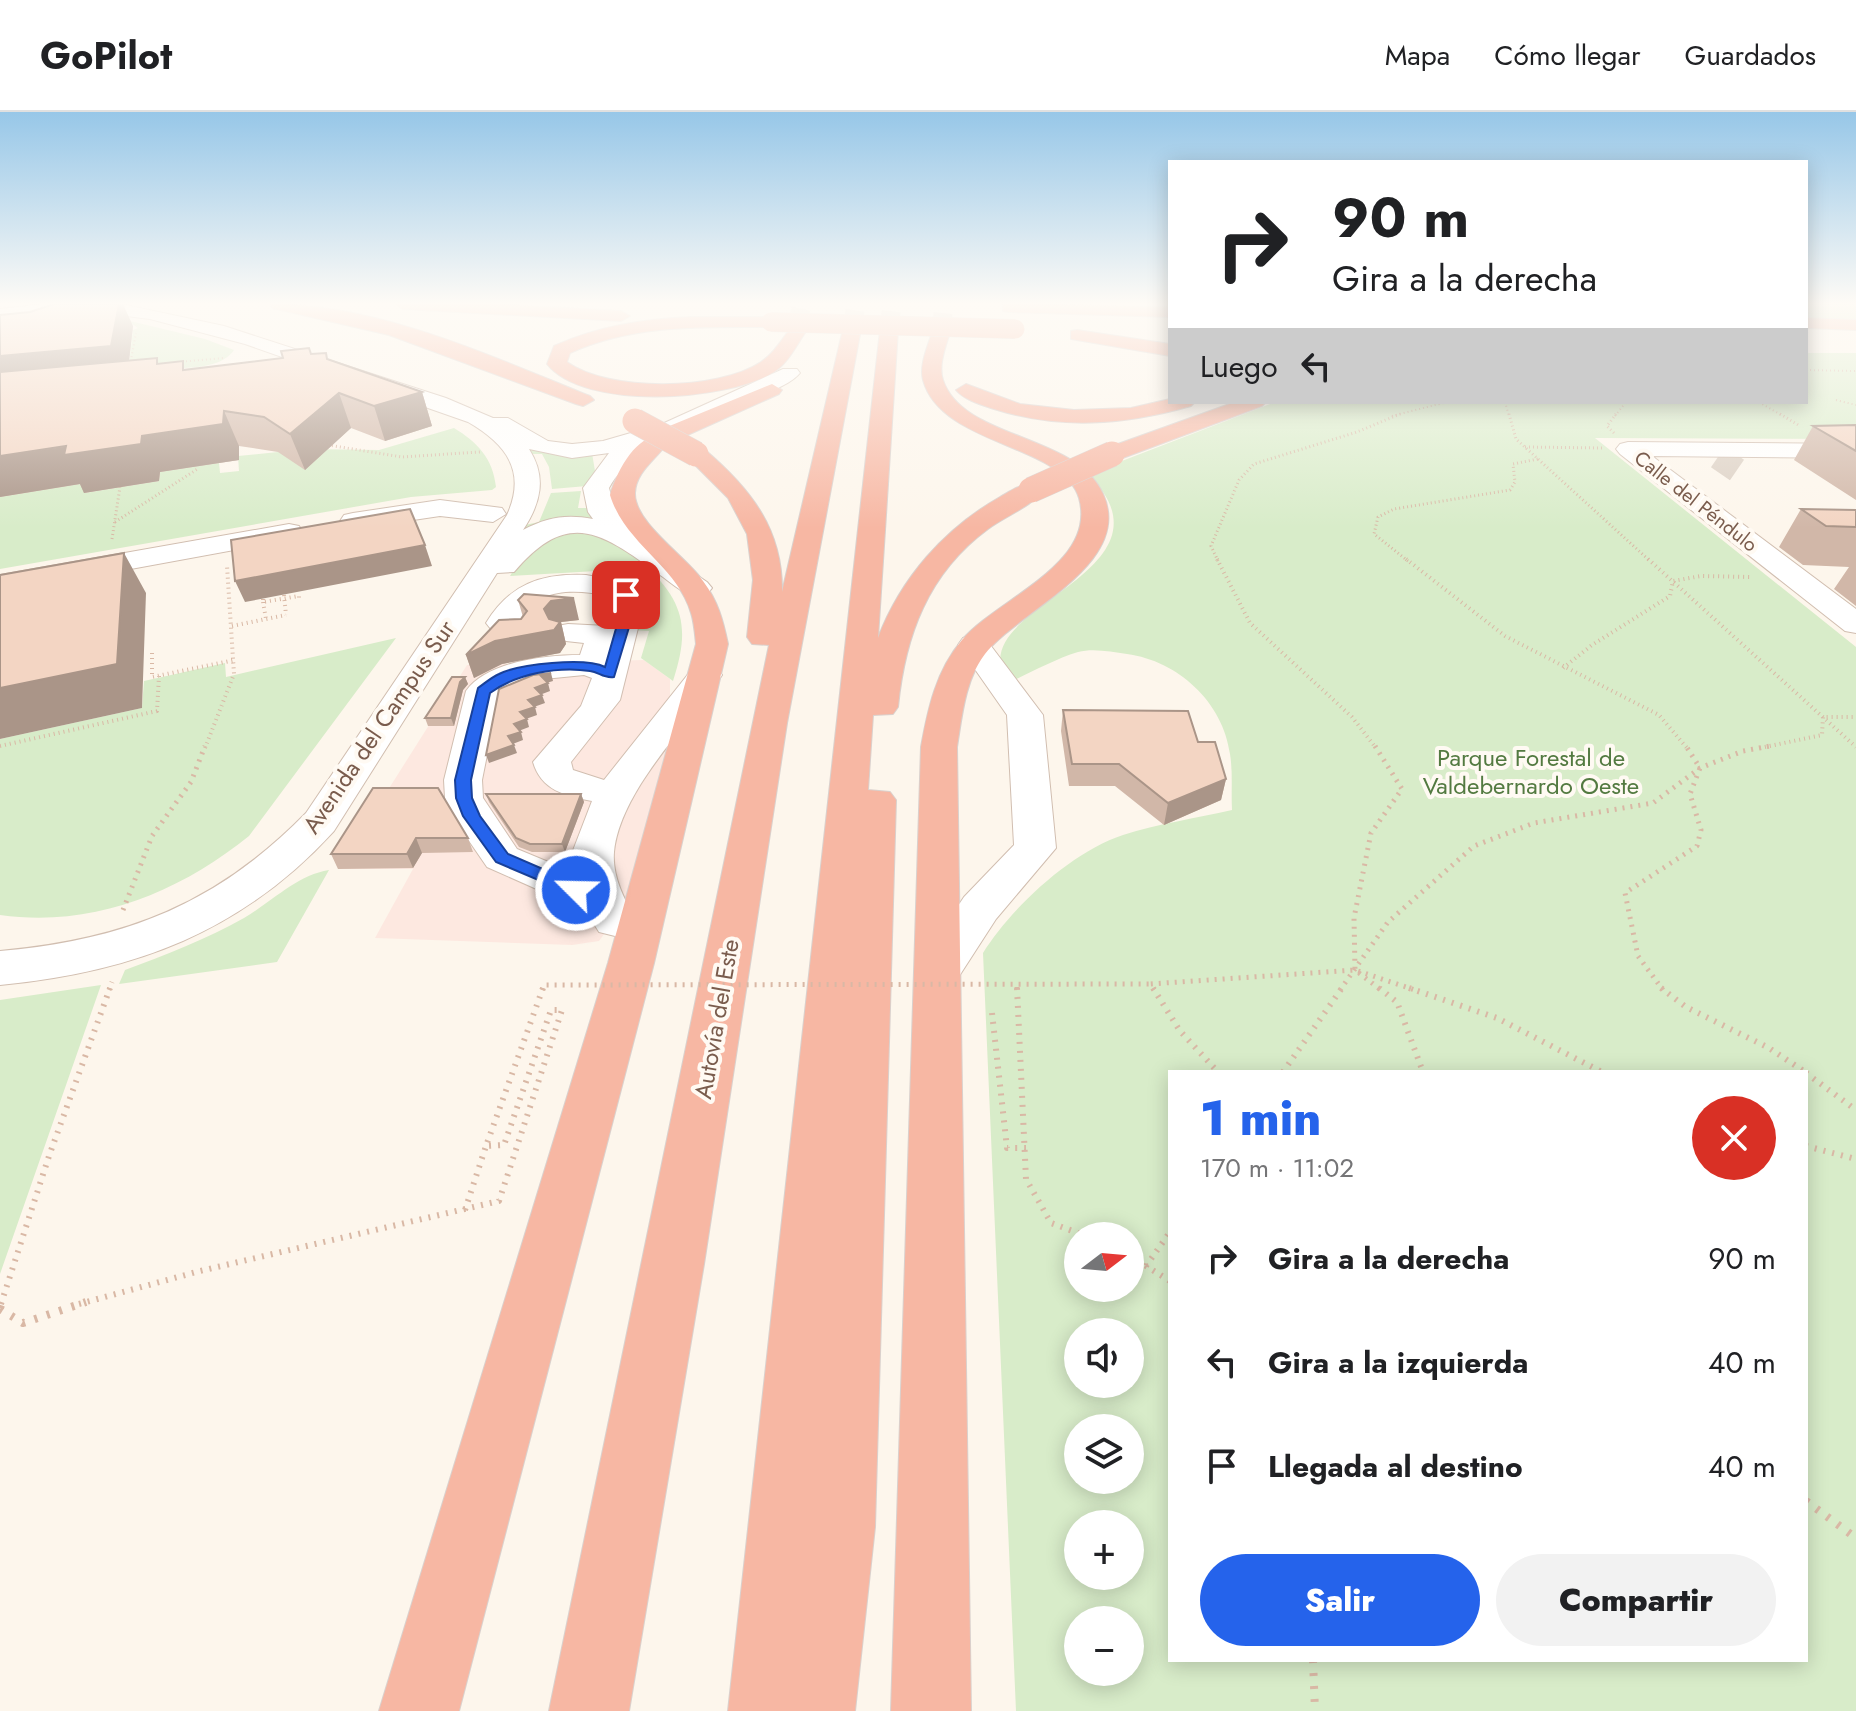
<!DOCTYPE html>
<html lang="es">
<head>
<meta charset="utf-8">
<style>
  :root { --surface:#fff; --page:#f2f2f2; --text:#202124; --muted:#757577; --line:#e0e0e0; --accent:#2563eb }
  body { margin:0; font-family:Jost,sans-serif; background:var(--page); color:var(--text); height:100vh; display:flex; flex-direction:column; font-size:30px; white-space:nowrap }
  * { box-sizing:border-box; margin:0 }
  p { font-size:26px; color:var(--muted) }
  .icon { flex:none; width:44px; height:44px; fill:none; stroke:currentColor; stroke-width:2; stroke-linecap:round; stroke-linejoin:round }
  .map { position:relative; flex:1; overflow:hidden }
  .drawer { position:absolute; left:1168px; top:958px; width:640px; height:592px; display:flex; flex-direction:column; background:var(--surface); border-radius:0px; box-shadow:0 4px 20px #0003 }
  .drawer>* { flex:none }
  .banner { position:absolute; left:1168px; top:48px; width:640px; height:244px; border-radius:0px; box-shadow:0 4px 20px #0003; background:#fff; color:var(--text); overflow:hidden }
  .needle { width:52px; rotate:74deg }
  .controls { position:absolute; left:1064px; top:1110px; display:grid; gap:16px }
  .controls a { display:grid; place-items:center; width:80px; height:80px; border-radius:50%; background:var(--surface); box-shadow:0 4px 20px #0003; font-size:40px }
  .pin { position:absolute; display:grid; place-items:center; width:68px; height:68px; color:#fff; margin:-34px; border-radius:16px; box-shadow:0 4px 12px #0006 }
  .me { position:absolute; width:88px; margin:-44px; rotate:293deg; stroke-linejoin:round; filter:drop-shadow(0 0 6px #0008) }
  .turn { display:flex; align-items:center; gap:28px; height:168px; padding:0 32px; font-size:36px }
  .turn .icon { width:104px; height:104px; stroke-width:2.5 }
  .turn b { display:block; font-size:56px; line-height:68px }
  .then { display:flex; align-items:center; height:76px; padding:0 32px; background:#0003; gap:16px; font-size:30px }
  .round { display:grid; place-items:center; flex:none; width:84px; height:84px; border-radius:42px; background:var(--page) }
  .overview { display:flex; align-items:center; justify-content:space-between; height:136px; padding:0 32px }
  h1 { font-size:48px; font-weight:800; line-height:60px; color:var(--accent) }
  .action { display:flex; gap:16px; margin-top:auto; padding:16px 32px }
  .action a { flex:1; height:92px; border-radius:48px; background:var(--accent); color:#fff; font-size:32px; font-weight:800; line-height:92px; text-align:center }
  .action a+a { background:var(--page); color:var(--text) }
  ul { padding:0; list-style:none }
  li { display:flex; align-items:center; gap:24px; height:104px; padding:0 32px }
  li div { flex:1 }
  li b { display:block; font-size:30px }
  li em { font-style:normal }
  header { display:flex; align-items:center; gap:48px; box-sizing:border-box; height:112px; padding:0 40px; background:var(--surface); border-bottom:2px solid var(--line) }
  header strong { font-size:38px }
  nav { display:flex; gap:44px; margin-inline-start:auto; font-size:28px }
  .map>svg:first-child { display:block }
  .commercial { fill:#fde8e0 }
  .green { fill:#d8ecc9; fill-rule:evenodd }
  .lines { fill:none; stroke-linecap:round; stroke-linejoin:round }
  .minor-tunnel { stroke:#dcd0c4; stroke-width:25; stroke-dasharray:25 12; stroke-linecap:butt }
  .highway-tunnel { stroke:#dcd0c4; stroke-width:19; stroke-dasharray:19 10; stroke-linecap:butt }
  .minor-casing { stroke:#d1beb0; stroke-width:2 }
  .highway-casing { stroke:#dad1cd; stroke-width:2 }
  .path-far5 { stroke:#d9b8a5; stroke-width:2; stroke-dasharray:1 3; stroke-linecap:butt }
  .path-far4 { stroke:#d9b8a5; stroke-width:3; stroke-dasharray:1 3; stroke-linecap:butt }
  .path-far3 { stroke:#d9b8a5; stroke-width:4; stroke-dasharray:1 4; stroke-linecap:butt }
  .path-far2 { stroke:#d9b8a5; stroke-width:5; stroke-dasharray:2 6; stroke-linecap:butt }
  .path-far1 { stroke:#d9b8a5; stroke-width:6; stroke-dasharray:2 7; stroke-linecap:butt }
  .path { stroke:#d9b8a5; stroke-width:8; stroke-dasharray:3 10; stroke-linecap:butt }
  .minor { fill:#fff; fill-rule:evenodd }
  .highway { fill:#f7b7a3; fill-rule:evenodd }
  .highway-bridge-far1-casing { stroke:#dad1cd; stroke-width:20; stroke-linecap:butt }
  .highway-bridge-casing { stroke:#dad1cd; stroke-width:26; stroke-linecap:butt }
  .path-bridge-far2 { stroke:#d9b8a5; stroke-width:4; stroke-dasharray:1 4; stroke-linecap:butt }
  .path-bridge-far1 { stroke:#d9b8a5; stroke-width:5; stroke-dasharray:2 6; stroke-linecap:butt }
  .path-bridge { stroke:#d9b8a5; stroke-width:6; stroke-dasharray:2 7; stroke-linecap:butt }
  .highway-bridge-far1 { stroke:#f7b7a3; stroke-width:19 }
  .highway-bridge { stroke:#f7b7a3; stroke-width:25 }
  .wall { fill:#d1b7a8 }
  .shaded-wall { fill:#aa9588 }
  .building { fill:#f3d5c3; stroke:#aa9588; stroke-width:2 }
  .route { fill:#2563eb; stroke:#184099; stroke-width:2 }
  .labels { text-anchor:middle; stroke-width:8; stroke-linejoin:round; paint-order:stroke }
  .far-street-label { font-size:20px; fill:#7a5c4d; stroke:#fffaf3 }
  .street-label { font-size:24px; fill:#7a5c4d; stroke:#fffaf3 }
  .park-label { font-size:24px; fill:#537a41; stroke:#fffaf3 }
</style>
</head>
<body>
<header>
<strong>GoPilot</strong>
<nav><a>Mapa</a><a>Cómo llegar</a><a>Guardados</a></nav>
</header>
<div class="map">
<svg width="1856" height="1599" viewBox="0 0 1856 1599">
  <rect width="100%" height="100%" fill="#fdf6ec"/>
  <path class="commercial" d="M644,548L670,567V641L628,790L599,829L572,833L375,826L413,757H338L467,553Z"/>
  <path class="green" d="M1806,192H1856V210L1806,208Z
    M126,208L205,227L234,238C217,264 155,255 129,252L133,218L138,216Z
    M1806,241H1856V327L1595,326L1856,535V1599H1016L983,841C1011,796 1071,740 1123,723C1158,712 1196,706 1232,698C1231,680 1233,660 1230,642C1223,590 1178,549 1127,542C1111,540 1094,536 1078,540C1055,547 1032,560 1010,570C1008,565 1002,559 1001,554C987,490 1182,456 1088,362L1275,290H1806ZM1170,960H1806V1548H1170ZM1078,1124H1130V1176H1078ZM1078,1220H1130V1272H1078ZM1078,1316H1130V1368H1078ZM1078,1412H1130V1464H1078ZM1078,1508H1130V1560H1078Z
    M454,316C477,330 493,346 496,375L492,378L411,385L0,457V385L86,371L85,381L159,369L160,360L219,351L220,361L239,359L238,344L307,337L379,338Z
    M528,334L592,341L595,359L587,374L552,377L549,355L542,342H532Z
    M581,379L578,396H588L592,406L572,407L520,422L525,413L539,410L551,381Z
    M571,416C587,421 605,425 619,432C628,436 636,445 643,452C685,489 690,517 673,569L641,546L649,519L632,518L640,491L614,458L510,464L529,433Z
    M396,526L249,724C178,781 93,816 0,803V627L142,596L144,569L225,551L226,565Z
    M329,758L277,850L119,872L125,858C166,843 206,827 244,806C273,789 297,763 329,758Z
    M101,873L0,1162V888Z"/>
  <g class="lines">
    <path class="minor-tunnel" d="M1718,345L1737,358"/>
    <path class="highway-tunnel" d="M797,215L802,192
      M852,217L856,192
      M889,218L892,192
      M941,220L944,192"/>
    <g class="minor-casing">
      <path id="minor" d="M44,192H121L224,214L446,286L493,306H508L548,329L572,332L603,329L662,312L783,257H797L800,261C792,271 775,277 763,283C710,309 639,323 609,376C619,422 670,444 707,470L712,476L707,482C688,487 678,476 663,465C603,422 570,394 514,460L497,461L334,719C242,820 134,860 0,873V839C125,828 217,792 306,701L507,403C527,359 506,332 468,310L245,232L150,207L87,199L0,207V197ZM529,337L572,346L609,341L583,376L588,400L593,407C567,402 547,405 523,418C541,391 547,365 529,337Z
        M1628,330L1856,332V346L1652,344L1856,497V521L1845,519L1620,342L1616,337L1620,332Z
        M440,388L502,396L506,402L493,410L440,404L353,417L344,415L340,409L344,403L353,401Z
        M289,412L299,414L303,420L299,426L0,481V463Z
        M586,463L629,471L644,492L620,588L571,650L573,658L604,668L693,556L705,553L717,556L722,563C688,613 620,679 614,740C612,765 625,789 637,809L631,820L615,824L599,820L586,799L487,755L452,704L445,686L444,668L466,579C487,549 547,543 580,543L584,531L557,528L552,521L557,514L568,512L607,514L614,492L609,484C575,477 537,475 519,509L530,521L525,528C508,532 497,526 486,511C510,472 541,461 586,463ZM584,563L592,566L581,594L533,650C541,678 565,684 592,689L572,741L575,761L517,737L483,686L482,668L499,583L534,568Z
        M974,523L985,526L1043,603L1056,736L996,807L954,872L937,877L920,872L914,860L964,785L1014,733L1007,603L958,533L963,526Z"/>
    </g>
    <g class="highway-casing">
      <path id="highway" d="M270,192C379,192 490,244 590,284L594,288L583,294L576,292L389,223L272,196Z
        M395,192H494L621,199L630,204L621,209L403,197Z
        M1003,192L1170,195V205L1009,200L1003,199Z
        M691,205H771L780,210L771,215C702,215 634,212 570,241L567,250C609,280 717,279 761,250C773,242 781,229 790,217H802L805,221C796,234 788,251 774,260C727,289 584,299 547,252L554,234C599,214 643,207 691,205Z
        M1806,206L1856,208V218L1806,216Z
        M852,212L861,217L787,611L704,1152L629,1599H549L769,533L752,532L747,525L753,468L747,422L728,386L684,342L696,335L704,337C750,376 783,417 782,480L843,217Z
        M889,213L898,218L878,526C901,466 944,417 1000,385C1014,377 1024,369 1040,373L1044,378C1032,394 1004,405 988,417C928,461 905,524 898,595L893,602L873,603L868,678L890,680L896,688L875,1415L855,1599H728L880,218Z
        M941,215L950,220C946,234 938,253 943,268C963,328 1076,321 1103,382C1135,452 1019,498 985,542C965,568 962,604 957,635L971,1599H891L921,635C928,596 936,559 962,528C998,486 1098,452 1079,386C1063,332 941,334 923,268C919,253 928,234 932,220Z
        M1077,218L1170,232V244L1071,227V219Z
        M772,272L782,278L779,282L683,325L675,327L664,320L667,315Z
        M966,272L1020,292L1074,298L1131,296L1170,287L1195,290L1191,294C1125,313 1060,318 994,297C982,293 964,288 956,278Z
        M1235,290H1266L1262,294L1120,347L1112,349L1100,342L1104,337Z
        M657,323L668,330C657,347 636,359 635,381C634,411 687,445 703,469C718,489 723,508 728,532L654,851L459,1599H379L608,851L696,532C695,522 694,510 691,501C678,455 625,432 610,383C617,360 632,329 657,323Z"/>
    </g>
    <path class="path-far5" d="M178,250L224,246
      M130,253L136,221
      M1806,258L1856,259
      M1836,288L1856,293
      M1505,290L1509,304
      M1759,290L1783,304
      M1392,304L1447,290
      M1615,304L1626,290"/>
    <path class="path-far4" d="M1509,302L1516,327L1650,449
      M1780,302L1800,314
      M1614,321L1607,314L1616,302
      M328,333L402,345L480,340
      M1525,335L1603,336
      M115,410L199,356
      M112,427L120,375
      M1218,449L1211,434L1239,368L1254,352L1357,320L1400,302
      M1408,449L1374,422L1378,405L1394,397L1510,378L1515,370L1513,352L1538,347"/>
    <path class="path-far3" d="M1217,447L1250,511L1352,605L1376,636
      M1406,447L1505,524L1659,603L1687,636
      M1648,447L1856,635
      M263,487V490L299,484V487
      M263,490L266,507
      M232,514L286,503
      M152,541V565L235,548
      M1563,556L1592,533L1670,484L1673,469L1701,464L1750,465
      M0,634L157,599L159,564
      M205,636L234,562L227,454
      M1760,636L1822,623L1823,605H1856"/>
    <path class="path-far2" d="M1375,634L1402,677L1371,721L1354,806L1355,858L1381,878
      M123,798L152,724L191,670L205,634
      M1017,875V878
      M109,878L112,870
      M1154,878L1150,872L1355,858L1415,878
      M1340,878L1388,810L1474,734L1534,711L1653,691L1700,656L1743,639L1770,634
      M1663,878L1638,844L1625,781L1697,734L1701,718L1690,682L1700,656L1686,634"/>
    <path class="path-far1" d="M1017,876L1026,1067L1051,1111L1086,1124
      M1153,876L1180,919L1218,960
      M1379,876L1397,890L1423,960
      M1409,876L1497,906L1602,960
      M1661,876L1686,895L1769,936L1805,960
      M992,901L1007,1036H1026
      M1283,960L1342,876
      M1806,961L1856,998
      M1806,1034L1856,1047
      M465,1098L486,1034
      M1130,1144L1170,1169
      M1146,1154L1170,1120
      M1,1192L49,1044L110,876
      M79,1192L200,1159L499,1089L562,898H551"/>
    <path class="path" d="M0,1196L2,1190
      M0,1197L23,1211L86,1190
      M1806,1389L1856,1426
      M1313,1548L1315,1599"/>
    <use href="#minor" class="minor"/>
    <use href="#highway" class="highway"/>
    <g class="highway-bridge-far1-casing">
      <path id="highway-bridge-far1" d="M771,210L1015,217"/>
    </g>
    <g class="highway-bridge-casing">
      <path id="highway-bridge" d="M635,309L696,342
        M1031,378L1112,342"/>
    </g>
    <path class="path-bridge-far2" d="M284,483L286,503"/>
    <path class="path-bridge-far1" d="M542,878L544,873L1150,872"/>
    <path class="path-bridge" d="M543,876L486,1034L504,1033L551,898"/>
    <use href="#highway-bridge-far1" class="highway-bridge-far1"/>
    <use href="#highway-bridge" class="highway-bridge"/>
  </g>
  <path class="wall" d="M133,214L129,249L160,252L187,258L311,242L422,280L432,314L385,329L351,316L305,358L278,340L239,334V348L160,360L159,369L84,381L80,372L0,385Z
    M1856,313V388L1794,348L1813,314Z
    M1801,397L1856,398V494L1834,477L1849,455L1803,453L1779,435Z
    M518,488L579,508L561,510L566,532L560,541L502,552L474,566L466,543L521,507L523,505Z
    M465,565L468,572L463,578L454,614H428L425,606Z
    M1063,598L1198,630L1226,667L1221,688L1164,713L1115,674H1069L1061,619Z
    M373,676L468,726L473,740L422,741L413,756L338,757L331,742Z
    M486,682H581L584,690L565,740H532L519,735L489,690Z"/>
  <path class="shaded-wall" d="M119,192H123L133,214L127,266L0,278V244Z
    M422,280L432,314L385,329L374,294Z
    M339,281L351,316L305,358L290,322Z
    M224,299L239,334V348L160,360L159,369L84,381L80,372L0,385V344L142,324Z
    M425,433L432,454L245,490L235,469Z
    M124,441L146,481L142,596L0,627V576Z
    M574,486L579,508L561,510L566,532L560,541L502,552L474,566L466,543L544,497L551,489Z
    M551,561L553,569L543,572L541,564Z
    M465,565L468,572L463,578L454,614L451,606L460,570Z
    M548,571L550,579L537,584L535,576Z
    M542,583L545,591L531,596L528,588Z
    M535,595L537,603L523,608L520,600Z
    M527,607L529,615L516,620L514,612Z
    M521,620L523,628L510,633L508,624Z
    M514,633L517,641L489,651L486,643Z
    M1226,667L1221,688L1164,713L1168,691Z
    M581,682L584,690L565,740L562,732Z
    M416,726L422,741L413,756L407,742Z"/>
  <path class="building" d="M54,192H119L111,234L0,244V203L30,200Z
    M309,236L311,242L326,241L327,247L422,280L374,294L339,281L290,322L264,305L224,299L223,312L142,324L141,332L64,343L66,334L0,344V260L157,246V252L183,249V258L283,246L281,239Z
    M1856,313V339L1813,314Z
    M410,397L425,433L235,469L231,428Z
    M1801,397L1856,398V415L1826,414Z
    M124,441L117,552L0,576V463Z
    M524,482L574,486L551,489L544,497L549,507L560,510L554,518L495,529L466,543L499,508L521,507L527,499L518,488Z
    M551,561L541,564L548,571L535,576L542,583L528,588L535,595L520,600L527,607L514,612L521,620L508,624L514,633L486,643L499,577L533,563Z
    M452,565H465L460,570L451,606H425Z
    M1063,598L1188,599L1198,630H1215L1226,667L1168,691L1119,652H1072Z
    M373,676H438L468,726H416L407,742H331Z
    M486,682H581L562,732H530L516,726Z"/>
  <linearGradient id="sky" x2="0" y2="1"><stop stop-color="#97c7e8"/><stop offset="0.46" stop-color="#fefbf6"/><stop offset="1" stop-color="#fefbf6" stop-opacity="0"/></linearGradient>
  <rect width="1856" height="416" fill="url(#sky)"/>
  <path class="route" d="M626,479L631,481L636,492L614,565C604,567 599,560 590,559C557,554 516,562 490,581L471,668L472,686L480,704L508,742L582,774V783L576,784L496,750L463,704L456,686L455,668L478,576C485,571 492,565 499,562C519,552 585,545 605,555L623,492L620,483Z"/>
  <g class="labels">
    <g class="far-street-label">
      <text transform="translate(1696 389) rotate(38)" y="7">Calle del Péndulo</text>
    </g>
    <g class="street-label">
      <text transform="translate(379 615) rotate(-56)" y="8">Avenida del Campus Sur</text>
      <text transform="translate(717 907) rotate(-80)" y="8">Autovía del Este</text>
    </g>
    <g class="park-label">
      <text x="1531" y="654">Parque Forestal de<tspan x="1531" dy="28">Valdebernardo Oeste</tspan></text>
    </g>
  </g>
</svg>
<div class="controls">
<a><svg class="needle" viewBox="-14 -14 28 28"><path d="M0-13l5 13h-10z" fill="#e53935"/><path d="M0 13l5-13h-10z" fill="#757577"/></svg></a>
<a><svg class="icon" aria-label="sound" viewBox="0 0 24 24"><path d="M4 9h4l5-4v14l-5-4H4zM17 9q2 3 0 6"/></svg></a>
<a><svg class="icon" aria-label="layers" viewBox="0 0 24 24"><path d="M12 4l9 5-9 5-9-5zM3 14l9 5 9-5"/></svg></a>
<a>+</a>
<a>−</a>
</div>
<div class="pin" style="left:626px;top:483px;background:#d93025"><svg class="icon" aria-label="arrive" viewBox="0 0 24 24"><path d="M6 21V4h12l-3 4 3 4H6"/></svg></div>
<svg class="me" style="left:576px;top:778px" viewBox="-20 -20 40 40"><circle r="17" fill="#2563eb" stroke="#fff" stroke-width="3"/><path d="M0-11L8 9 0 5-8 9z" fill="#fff"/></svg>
<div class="banner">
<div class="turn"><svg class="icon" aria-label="right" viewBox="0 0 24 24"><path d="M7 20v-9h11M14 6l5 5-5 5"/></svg><div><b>90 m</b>Gira a la derecha</div></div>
<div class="then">Luego<svg class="icon" aria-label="left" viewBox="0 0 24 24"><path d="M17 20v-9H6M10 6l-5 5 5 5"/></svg></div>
</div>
<section class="drawer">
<div class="overview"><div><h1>1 min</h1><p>170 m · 11:02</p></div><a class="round" style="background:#d93025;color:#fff"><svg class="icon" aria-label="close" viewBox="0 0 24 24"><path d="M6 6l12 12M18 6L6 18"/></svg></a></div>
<ul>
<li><svg class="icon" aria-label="right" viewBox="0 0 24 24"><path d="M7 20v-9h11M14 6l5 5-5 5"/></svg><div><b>Gira a la derecha</b></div><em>90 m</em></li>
<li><svg class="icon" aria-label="left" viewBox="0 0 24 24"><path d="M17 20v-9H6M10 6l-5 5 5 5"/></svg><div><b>Gira a la izquierda</b></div><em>40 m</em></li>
<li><svg class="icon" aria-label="arrive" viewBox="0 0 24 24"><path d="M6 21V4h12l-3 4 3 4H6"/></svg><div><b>Llegada al destino</b></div><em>40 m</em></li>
</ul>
<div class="action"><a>Salir</a><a>Compartir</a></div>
</section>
</div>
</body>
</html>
